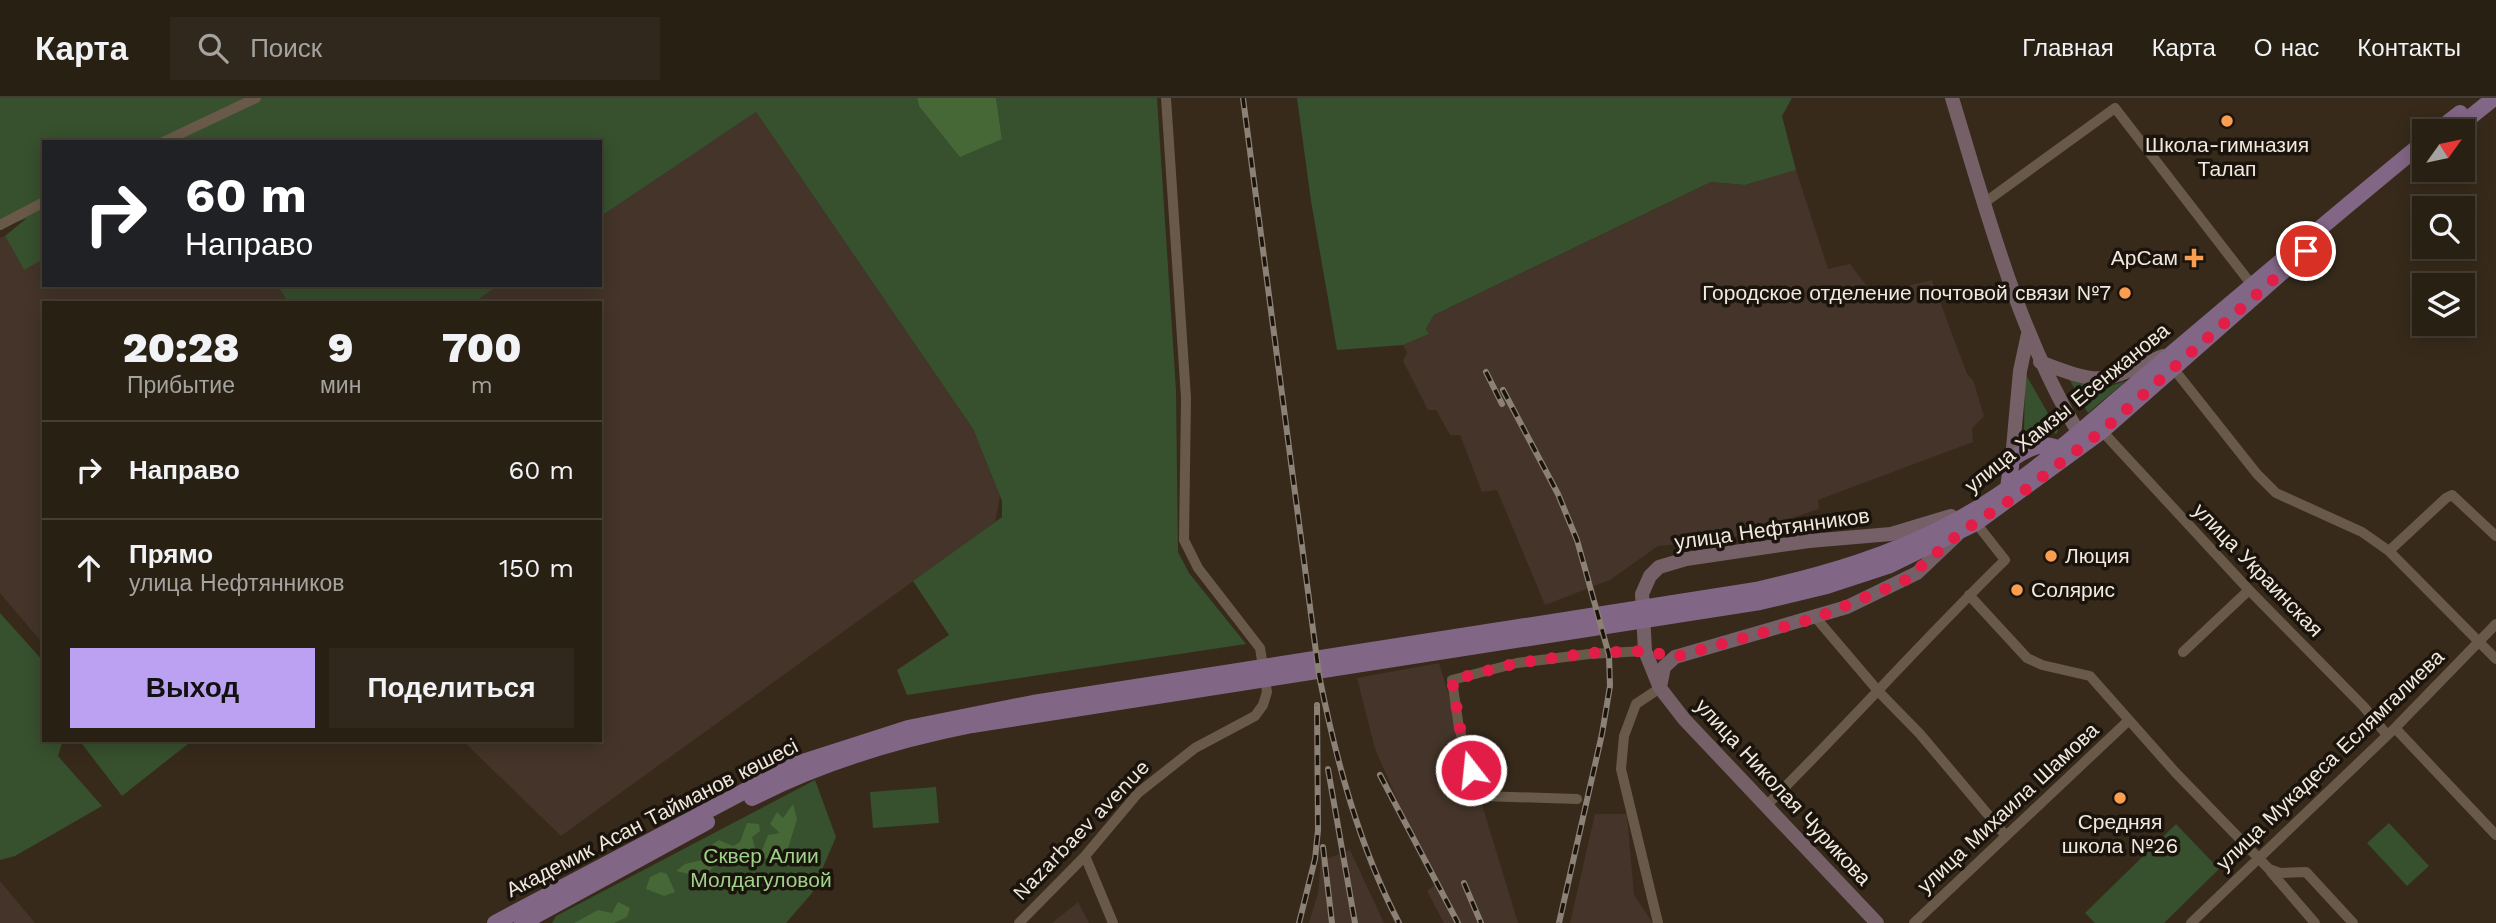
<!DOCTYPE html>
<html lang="ru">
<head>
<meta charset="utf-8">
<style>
  :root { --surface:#292014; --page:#31281d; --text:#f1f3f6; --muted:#a5a3a0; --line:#453e34; --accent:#bca0f2 }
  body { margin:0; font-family:"Work Sans",sans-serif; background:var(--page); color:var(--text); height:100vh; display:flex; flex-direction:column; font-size:26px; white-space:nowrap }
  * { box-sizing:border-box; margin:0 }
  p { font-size:23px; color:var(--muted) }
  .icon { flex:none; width:38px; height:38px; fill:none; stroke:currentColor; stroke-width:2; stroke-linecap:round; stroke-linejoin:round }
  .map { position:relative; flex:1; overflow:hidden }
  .panel { position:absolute; left:42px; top:203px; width:560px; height:441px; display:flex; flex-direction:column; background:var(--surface); border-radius:0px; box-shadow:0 4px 18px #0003,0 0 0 2px var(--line) }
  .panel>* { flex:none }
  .guide { position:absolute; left:42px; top:42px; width:560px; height:147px; border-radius:0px; box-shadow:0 4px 18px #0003,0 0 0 2px var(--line); background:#202124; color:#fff; overflow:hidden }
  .needle { width:46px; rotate:57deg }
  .tools { position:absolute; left:2412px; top:21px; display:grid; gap:14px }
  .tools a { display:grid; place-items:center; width:63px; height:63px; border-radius:0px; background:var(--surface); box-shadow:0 4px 18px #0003,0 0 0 2px var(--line); font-size:35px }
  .pin { position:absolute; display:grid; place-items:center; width:60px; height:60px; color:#fff; margin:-30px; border:4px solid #fff; border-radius:50%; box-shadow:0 2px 7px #0007 }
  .me { position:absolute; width:77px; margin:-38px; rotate:344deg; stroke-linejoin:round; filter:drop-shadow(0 0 5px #0008) }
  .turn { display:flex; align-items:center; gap:24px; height:147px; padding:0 28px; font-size:32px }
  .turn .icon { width:91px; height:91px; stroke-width:2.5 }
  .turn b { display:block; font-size:49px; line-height:60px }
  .eta { display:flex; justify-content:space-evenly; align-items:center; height:119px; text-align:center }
  .eta b { font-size:42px; font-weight:800; line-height:49px }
  .cta { display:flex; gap:14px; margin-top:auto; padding:14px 28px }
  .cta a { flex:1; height:80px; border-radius:0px; background:var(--accent); color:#111; font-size:28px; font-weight:800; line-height:80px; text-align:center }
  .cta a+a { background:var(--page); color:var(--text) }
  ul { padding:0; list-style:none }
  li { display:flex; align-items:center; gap:21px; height:98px; padding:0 28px; border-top:2px solid var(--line) }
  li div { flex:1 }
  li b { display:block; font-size:26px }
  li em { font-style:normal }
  header { display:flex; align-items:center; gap:42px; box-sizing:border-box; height:98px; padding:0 35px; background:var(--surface); border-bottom:2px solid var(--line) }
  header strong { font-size:33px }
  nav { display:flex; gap:38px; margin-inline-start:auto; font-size:24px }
  .search { width:490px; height:63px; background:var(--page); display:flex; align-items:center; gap:18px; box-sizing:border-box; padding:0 24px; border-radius:0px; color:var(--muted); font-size:26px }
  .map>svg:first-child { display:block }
  .industrial { fill:#443429 }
  .green { fill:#37502d }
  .forest { fill:#466837 }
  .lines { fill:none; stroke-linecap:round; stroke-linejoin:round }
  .street { stroke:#685949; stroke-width:10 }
  .secondary { stroke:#756067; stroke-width:14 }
  .primary { stroke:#826686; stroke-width:16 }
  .rail-casing { stroke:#8c8174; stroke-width:6 }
  .rail { stroke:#1a140d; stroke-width:3.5; stroke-dasharray:10; stroke-linecap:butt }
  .route { stroke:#e11d48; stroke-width:12; stroke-dasharray:0 21.6 }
  .poi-dot { fill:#fb9e50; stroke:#1a140d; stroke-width:2.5 }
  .labels { text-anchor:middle; stroke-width:7; stroke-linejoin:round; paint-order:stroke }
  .poi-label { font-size:21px; fill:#f1e8de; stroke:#1a140d }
  .street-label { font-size:21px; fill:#f1e8de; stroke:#1a140d }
  .park-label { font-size:21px; fill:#9ed288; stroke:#1a140d }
</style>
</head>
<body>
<header>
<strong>Карта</strong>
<div class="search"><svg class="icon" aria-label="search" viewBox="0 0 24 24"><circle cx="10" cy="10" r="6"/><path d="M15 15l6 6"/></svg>Поиск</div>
<nav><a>Главная</a><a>Карта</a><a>О нас</a><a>Контакты</a></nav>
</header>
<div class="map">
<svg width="2496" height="825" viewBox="0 0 2496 825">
  <rect width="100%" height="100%" fill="#372a1b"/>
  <path class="industrial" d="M756,14L973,331L1000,398L995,424L561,738L462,642H600V205H473L499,187H600V119Z
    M1796,72L1828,171L1850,166L1873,196L1932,182L1967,276L1973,282L1984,318L1972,330L1973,344L1818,402L1819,411L1725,442L1658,448L1610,482L1545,507L1497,392L1482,394L1460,337H1450L1436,312H1428L1403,263L1407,255L1403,247L1429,236L1426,231L1434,217L1711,84L1745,87Z
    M5,138L24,172L44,161V187H277L289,205H44V547L0,495V140Z
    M1439,565L1518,825H1444L1427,793L1435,787L1375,651L1357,580Z
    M1595,716H1627L1634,797L1653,825H1570Z
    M1350,752L1384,825H1309L1318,795L1321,763Z
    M0,783L35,825H0Z
    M1078,804L1089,825H1052Z"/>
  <path class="green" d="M0,0H917L919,8L1002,41L996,0H1157L1176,292L1178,454L1189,475L1246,546L907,597L897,572L949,537L913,483L1002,419V403L973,331L756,14L600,119V44H44V161L24,172L5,138L27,120L0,131Z
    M1297,0H1792L1782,18L1796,72L1745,87L1711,84L1434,217L1426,231L1429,236L1403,247L1337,252L1311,103Z
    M277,187H499L473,205H289Z
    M2025,275L2058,333L2056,336C2045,328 2035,327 2024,335Z
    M2069,281L2103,290L2126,283L2088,315Z
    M0,515L44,564V642H63L58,658L102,708L15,758L0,762Z
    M79,642H193L122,698Z
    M815,682L836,739L812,795L786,825H552L556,818Z
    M936,689L939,725L873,730L870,694Z
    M2389,725L2429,768L2407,788L2367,745Z
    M2176,726L2219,771L2164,825H2095L2085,815Z"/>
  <path class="forest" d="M917,0H996L1002,41L960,59L919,8Z
    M793,706L797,721L786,757L777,752L771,761L759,760L768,737L780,735L770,726L777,714L783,720Z
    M747,725L759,726L760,733L752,739L756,754L745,752L740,766C722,760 715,764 705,780L676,773L685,766L706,761L707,750L719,742L733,748L740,744Z
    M661,774L667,776L675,794L664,798L646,791L650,779Z
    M618,804L630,810L627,819L614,825H574L598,812L612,815Z"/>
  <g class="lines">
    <path class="street" d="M163,44L256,0
      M1984,105L2115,10L2255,191
      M0,127L44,104
      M2173,270L2257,376L2276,395L2362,434L2389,453L2496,561
      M2102,333L2249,492L2364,609L2387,637
      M2389,453L2446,400L2452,397L2496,438
      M1969,497L2027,560L2042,567L2090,578L2175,674L2269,771L2280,775L2306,774L2353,825
      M1816,520L1879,594L1920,636L2006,738
      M2183,554L2249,492
      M2395,630L2496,737
      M1577,701L1481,698L1459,630L1452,582L1517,565L1589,556L1645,553
      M1766,708C1848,627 1923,542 2005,462L1976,425
      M1085,758L1113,825
      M2271,774L2315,825
      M1019,825L1085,758L1138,695L1195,650L1255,618L1263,607L1267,594L1260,550L1198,470L1184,442L1186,300L1166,0
      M1658,825L1621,671L1624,638L1636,606L1660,590
      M1914,825L2128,623
      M2191,825L2395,630L2496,526"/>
    <path class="secondary" d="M1952,0C1987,114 2017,231 2078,334
      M2040,264C2105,289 2102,284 2163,258
      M2012,361L2020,273L2028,236
      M1660,589L1664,569L1675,559L1847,509L1917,475L1957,437
      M1877,825L1684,621L1660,590L1645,553L1642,496L1650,478L1659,469L1686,461L1809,443L1891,436L1951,418"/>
    <path class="primary" d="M2437,33L2460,15
      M2453,33L2494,0
      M2008,390L2012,361C2028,350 2045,341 2062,353
      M752,700C822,664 896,642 972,627L1760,504L1827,488L1888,468L1976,425L2102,333L2303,156
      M495,825L796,666L908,630L1033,605L1756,492C1826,476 1892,457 1955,423C2025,386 2084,329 2144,279C2237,200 2330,121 2424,44
      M522,825L707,724"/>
    <g class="rail-casing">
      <path id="rail" d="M1243,0L1319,577C1336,662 1359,748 1399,825
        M1486,274L1502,306
        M1503,292L1558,396L1577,442L1609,557L1610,588L1602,636L1559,825
        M1328,671L1355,825
        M1380,677L1458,825
        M1323,749L1332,825
        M1464,785L1481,825
        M1299,825L1315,761L1318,732L1317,607"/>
    </g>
    <use href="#rail" class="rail"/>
  </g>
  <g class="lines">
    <path class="route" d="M1471,672L1460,630L1452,582L1517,565L1589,555L1645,553L1675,559L1816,520L1904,483L1960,435L2024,393L2102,333L2306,153"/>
  </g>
  <g class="poi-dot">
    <circle cx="2227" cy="23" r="7"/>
    <path d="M2190.5 149.5h7v7h7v7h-7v7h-7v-7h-7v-7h7z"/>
    <circle cx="2125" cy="195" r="7"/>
    <circle cx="2051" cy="458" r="7"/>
    <circle cx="2017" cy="492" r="7"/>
    <circle cx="2120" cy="700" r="7"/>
  </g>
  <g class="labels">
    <g class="poi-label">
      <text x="2227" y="54">Школа-гимназия<tspan x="2227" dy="24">Талап</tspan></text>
      <text x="2178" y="167" text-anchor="end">АрСам</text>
      <text x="2111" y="202" text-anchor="end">Городское отделение почтовой связи №7</text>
      <text x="2065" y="465" text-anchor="start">Люция</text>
      <text x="2031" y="499" text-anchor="start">Солярис</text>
      <text x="2120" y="731">Средняя<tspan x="2120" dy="24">школа №26</tspan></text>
    </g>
    <g class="street-label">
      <text transform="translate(2067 310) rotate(-39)" y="7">улица Хамзы Есенжанова</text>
      <text transform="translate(1772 431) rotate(-8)" y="7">улица Нефтянников</text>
      <text transform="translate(2258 472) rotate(46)" y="7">улица Украинская</text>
      <text transform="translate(2330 662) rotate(-44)" y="7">улица Мукадеса Еслямгалиева</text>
      <text transform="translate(1783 694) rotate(47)" y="7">улица Николая Чурикова</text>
      <text transform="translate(2008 710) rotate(-43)" y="7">улица Михаила Шамова</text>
      <text transform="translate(652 720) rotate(-27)" y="7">Академик Асан Тайманов көшесі</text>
      <text transform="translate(1081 732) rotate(-46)" y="7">Nazarbaev avenue</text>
    </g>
    <g class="park-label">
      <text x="761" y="765">Сквер Алии<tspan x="761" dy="24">Молдагуловой</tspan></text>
    </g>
  </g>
</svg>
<div class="tools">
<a><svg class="needle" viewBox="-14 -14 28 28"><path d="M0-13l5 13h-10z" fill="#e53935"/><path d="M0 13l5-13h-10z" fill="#a5a3a0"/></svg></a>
<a><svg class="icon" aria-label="search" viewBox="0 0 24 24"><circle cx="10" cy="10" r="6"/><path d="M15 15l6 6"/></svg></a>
<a><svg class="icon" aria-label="layers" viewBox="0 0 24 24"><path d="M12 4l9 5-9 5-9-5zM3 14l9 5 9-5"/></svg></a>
</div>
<div class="pin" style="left:2306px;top:153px;background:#d93025"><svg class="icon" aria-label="arrive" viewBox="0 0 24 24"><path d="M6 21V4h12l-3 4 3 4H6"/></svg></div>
<svg class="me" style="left:1471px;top:672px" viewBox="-20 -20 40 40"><circle r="17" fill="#e11d48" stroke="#fff" stroke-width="3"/><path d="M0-11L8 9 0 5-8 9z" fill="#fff"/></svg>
<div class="guide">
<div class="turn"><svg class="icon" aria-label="right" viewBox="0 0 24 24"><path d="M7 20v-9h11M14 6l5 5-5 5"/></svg><div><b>60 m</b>Направо</div></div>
</div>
<section class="panel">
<div class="eta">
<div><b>20:28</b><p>Прибытие</p></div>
<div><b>9</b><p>мин</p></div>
<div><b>700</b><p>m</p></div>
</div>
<ul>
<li><svg class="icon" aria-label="right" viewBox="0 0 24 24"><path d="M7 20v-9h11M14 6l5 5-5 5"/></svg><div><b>Направо</b></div><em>60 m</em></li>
<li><svg class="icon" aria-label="ahead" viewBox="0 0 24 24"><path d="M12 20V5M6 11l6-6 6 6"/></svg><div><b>Прямо</b><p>улица Нефтянников</p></div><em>150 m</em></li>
</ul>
<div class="cta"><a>Выход</a><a>Поделиться</a></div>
</section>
</div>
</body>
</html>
